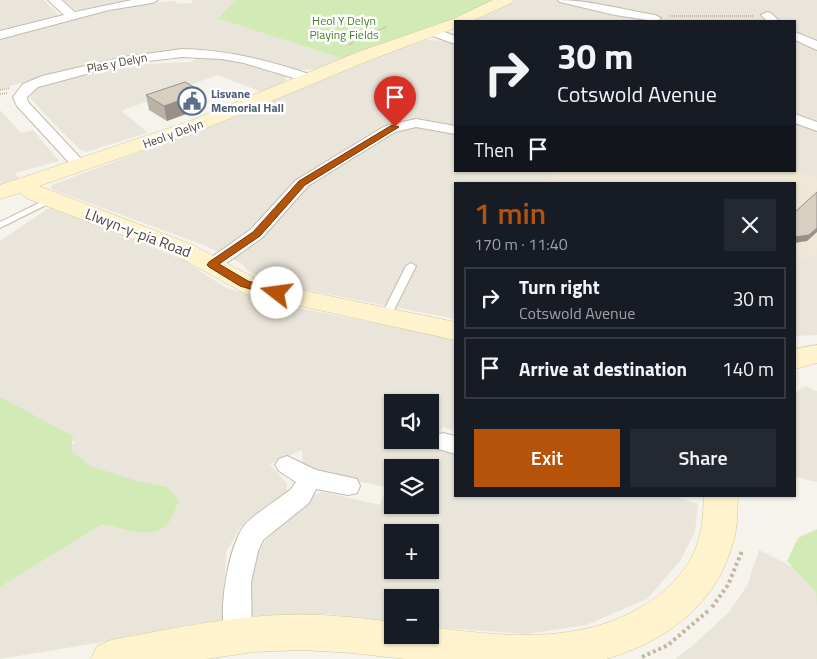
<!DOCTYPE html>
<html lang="en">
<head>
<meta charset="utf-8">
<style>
  :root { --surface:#171b24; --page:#242831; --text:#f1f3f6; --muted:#9ea1a6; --line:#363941; --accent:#b45309 }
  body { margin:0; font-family:"Titillium Web",sans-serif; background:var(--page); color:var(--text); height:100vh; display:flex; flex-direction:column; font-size:19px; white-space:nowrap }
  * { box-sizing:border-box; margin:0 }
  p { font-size:16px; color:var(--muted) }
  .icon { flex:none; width:28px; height:28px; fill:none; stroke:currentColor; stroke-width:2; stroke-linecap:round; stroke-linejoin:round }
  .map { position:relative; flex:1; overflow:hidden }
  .drawer { position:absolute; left:454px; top:182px; width:342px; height:315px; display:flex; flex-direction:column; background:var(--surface); border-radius:0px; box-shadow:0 1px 4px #0004 }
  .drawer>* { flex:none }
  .banner { position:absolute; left:454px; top:20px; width:342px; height:152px; border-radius:0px; box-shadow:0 1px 4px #0004; background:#171b24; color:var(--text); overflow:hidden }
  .controls { position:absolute; left:384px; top:394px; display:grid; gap:10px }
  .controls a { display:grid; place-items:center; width:55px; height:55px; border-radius:0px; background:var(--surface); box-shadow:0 1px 4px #0004; font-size:25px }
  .pin { position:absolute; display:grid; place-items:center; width:42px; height:42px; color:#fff; margin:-51px -21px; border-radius:50% 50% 50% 0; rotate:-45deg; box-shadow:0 0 5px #0007 }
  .pin .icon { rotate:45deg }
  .me { position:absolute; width:55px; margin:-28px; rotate:285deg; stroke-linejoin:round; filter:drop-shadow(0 0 4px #0008) }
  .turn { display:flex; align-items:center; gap:18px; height:105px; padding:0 20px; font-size:22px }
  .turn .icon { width:65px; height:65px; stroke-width:2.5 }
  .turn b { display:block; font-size:35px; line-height:42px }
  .then { display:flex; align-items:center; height:48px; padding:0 20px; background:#0003; gap:10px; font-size:19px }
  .round { display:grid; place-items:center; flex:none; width:52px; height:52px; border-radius:0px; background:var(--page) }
  .overview { display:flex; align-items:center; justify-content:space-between; height:85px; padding:0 20px }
  h1 { font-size:30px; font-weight:600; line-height:38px; color:var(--accent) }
  .action { display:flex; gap:10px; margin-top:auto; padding:10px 20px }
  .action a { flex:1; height:58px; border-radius:0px; background:var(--accent); color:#fff; font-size:20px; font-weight:600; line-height:58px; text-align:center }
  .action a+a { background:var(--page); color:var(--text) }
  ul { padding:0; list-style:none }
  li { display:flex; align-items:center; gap:15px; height:62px; margin:0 10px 8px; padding:0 10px; border:2px solid var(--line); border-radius:0px }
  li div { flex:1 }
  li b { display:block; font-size:19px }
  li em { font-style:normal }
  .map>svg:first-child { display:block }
  .residential { fill:#eae5da; fill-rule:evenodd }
  .education { fill:#efe8d6 }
  .green { fill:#d2eab5 }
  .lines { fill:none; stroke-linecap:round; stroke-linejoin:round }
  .lane-casing { stroke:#c2bbae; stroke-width:2 }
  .street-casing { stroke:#c2bbae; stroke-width:2 }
  .secondary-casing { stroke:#d6c79b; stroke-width:1 }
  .path-far1 { stroke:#c4b79f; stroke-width:2; stroke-dasharray:1 1; stroke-linecap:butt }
  .path { stroke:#c4b79f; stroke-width:4; stroke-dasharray:3 3; stroke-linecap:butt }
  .lane { fill:#fff; fill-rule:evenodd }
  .street { fill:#fff; fill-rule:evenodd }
  .secondary { fill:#fff3cd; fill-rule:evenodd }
  .wall { fill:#bab2a6 }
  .shaded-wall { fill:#979187 }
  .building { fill:#d8cfc1; stroke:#979187 }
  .route { fill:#b45309; stroke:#753606 }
  .labels { text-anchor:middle; stroke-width:5; stroke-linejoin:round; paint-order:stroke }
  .far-park-label { font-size:12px; fill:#4a7f2a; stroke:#fff }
  .far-street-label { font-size:12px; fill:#4b4439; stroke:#fff }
  .far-service-label { font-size:12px; font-weight:bold; fill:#4e5e75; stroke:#fff; text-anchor:start }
  .street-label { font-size:15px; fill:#4b4439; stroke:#fff }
</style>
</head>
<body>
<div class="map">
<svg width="817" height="659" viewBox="0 0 817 659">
  <rect width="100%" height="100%" fill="#f6f3ec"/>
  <path class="residential" d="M0,0H44L59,15L50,19L0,32Z
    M63,0H132L82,10L74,9Z
    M193,0H236L217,17L344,59L320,69L300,70L222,52H169L95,62L0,89V38L129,6L170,1H175L178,4L192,3Z
    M515,0H817V178L795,171V21H469Z
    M455,36V171H556L550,184H455V319L281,285L260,277L247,270L241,263L206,246L51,189L52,185L221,122L375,57L426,40L445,41Z
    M198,57L231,60L286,74L285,83L262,92L217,75L121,111L144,129L147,133L86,152L81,150L61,131L31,99L30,94L43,85L81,75L99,72V70L112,66L119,69L148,64L191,62Z
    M0,110L21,133L33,130L59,161L15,173L20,180L0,186Z
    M50,207L183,260L226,288L294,307L455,339V431L443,427L432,445L455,451V496H674L698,504L695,531L680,561L647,599L586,625L526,634L430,627V598H392V622L327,614L251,617V564L266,540L310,496L323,492L380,505L386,487L320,474L303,465L302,450L270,464L287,484V495L241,526L226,552L223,622L0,659V587L128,509L60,457L75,442L0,398V241ZM392,402H430V440H392ZM392,468H430V505H392ZM392,532H430V570H392Z
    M817,255V335L795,336V258Z
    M806,386L817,391V482L795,477V393Z
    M759,550L817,579V659H675L691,647L728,613L747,586Z"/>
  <path class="education" d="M556,171H795L817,178V255L795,258V184H550Z"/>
  <path class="green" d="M236,0H495L440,25L344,59L217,18Z
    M0,397L73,436L71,451L90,466L137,481L167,487L179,501C176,507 173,516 169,522C154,542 123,528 103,524L0,587Z
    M817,529V603L816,592L787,561L798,538Z"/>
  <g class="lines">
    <g class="lane-casing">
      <path id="lane" d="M49,198H55L56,200L0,228V222Z
        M411,263L416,266L391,316L386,319L383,318L381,316L406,266Z"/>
    </g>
    <g class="street-casing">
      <path id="street" d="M48,0H61L75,12L132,0H158L152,3L109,10L0,39V31L64,15Z
        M558,0C591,0 623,10 655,15L661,18L659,20L654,21L615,15L560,2Z
        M767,12L771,13L779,21H767L761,15Z
        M434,28L455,36V44L430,35L428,32L430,29Z
        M795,32L817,41V50L795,40Z
        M182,49C229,50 271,61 315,76L317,79L310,83L244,63L222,59L182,57L124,64L38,87L27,97L28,102L85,163L88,166L85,169H75L17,106L13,97L23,84L42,76L124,57Z
        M795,114L817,122V131L795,123Z
        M416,119L455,126V134L416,127L395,132L308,186L262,238L218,269L212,270L206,269L203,265L206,261L250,230L296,180L385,126Z
        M443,433L455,436V454L435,448L431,442L435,436Z
        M287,456L316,470L357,479L360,486L357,493L348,495L316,489L309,503L263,540L258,551L251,582L252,637L248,646L238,650L228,646C216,619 227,552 243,527C250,517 280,498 291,489L296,482L279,471L275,465L279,459Z"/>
    </g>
    <g class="secondary-casing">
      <path id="secondary" d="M493,0H514L511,3L472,21H455V28L370,60L204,129L39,186L193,245L262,282L455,322V340L246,294L175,255L28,199L20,193L0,199V185L190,121L358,52L453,19Z
        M817,345V363L795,369V349Z
        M704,496H738C737,510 738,525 734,539C718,603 668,641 606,659H405L352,653L302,650L254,652L206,659H91L97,646L111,640C166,630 222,618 278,615C316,613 354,617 392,622V635H430V627C507,637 588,646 655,598C675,584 693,562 699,538C703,525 703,510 704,496Z"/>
    </g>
    <path class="path-far1" d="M670,16H753
      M350,45L353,41L386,27
      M0,90L9,88
      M0,94L8,93"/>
    <path class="path" d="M712,607L728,585L742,551
      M642,657L668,645L708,611"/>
    <use href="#lane" class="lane"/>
    <use href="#street" class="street"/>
    <use href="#secondary" class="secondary"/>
  </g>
  <path class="wall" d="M203,92L205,107L167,121L149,110L146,95Z"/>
  <path class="shaded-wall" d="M203,92L205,107L167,121L164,106Z
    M817,228V232L807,241L795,243V237Z"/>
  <path class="building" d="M185,82L203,92L164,106L146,95Z
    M817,192V228L809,235L795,237V212Z"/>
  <path class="route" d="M392,125L399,127L305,185L260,236L219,264L248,281L280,291L282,293L280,296L277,297L240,286L209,267L207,265L209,262L253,232L299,181Z"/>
  <defs>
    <g id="civic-ring" transform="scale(1.4375)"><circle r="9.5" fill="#fff" stroke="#5c6f8a" stroke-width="1.5"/><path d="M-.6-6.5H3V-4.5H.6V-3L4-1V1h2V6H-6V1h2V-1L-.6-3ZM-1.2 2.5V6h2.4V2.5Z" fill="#5c6f8a"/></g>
  </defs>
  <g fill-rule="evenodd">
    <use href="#civic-ring" x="192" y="101"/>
  </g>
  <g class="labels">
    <g class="far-park-label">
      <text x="344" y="25">Heol Y Delyn<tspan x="344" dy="14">Playing Fields</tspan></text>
    </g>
    <g class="far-street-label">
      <text transform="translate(117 63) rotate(-11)" y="4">Plas y Delyn</text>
      <text transform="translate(173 134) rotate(-20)" y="4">Heol y Delyn</text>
    </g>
    <g class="far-service-label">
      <text x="211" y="98">Lisvane<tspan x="211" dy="14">Memorial Hall</tspan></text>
    </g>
    <g class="street-label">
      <text transform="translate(138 233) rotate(21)" y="5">Llwyn-y-pia Road</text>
    </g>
  </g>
</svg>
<div class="controls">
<a><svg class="icon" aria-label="sound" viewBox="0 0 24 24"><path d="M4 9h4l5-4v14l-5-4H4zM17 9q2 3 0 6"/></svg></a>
<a><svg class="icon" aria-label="layers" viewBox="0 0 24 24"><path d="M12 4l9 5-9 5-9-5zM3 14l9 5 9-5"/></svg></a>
<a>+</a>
<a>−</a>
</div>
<div class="pin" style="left:395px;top:127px;background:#d93025"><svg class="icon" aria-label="arrive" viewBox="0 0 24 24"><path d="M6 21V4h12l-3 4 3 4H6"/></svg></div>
<svg class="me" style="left:277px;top:293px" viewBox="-20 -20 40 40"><circle r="19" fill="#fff"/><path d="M0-13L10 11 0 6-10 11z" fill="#b45309"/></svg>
<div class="banner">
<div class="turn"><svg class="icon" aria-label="right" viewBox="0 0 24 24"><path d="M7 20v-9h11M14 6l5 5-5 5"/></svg><div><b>30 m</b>Cotswold Avenue</div></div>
<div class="then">Then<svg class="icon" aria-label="arrive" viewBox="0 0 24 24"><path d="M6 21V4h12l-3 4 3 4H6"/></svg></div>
</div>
<section class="drawer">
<div class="overview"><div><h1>1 min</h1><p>170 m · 11:40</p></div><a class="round"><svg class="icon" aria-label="close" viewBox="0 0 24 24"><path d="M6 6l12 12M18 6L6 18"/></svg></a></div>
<ul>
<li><svg class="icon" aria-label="right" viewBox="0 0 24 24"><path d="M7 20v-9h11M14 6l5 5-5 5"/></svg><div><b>Turn right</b><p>Cotswold Avenue</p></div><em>30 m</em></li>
<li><svg class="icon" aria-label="arrive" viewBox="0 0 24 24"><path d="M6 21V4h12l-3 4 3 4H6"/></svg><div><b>Arrive at destination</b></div><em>140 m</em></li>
</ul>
<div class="action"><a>Exit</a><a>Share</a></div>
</section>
</div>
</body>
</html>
